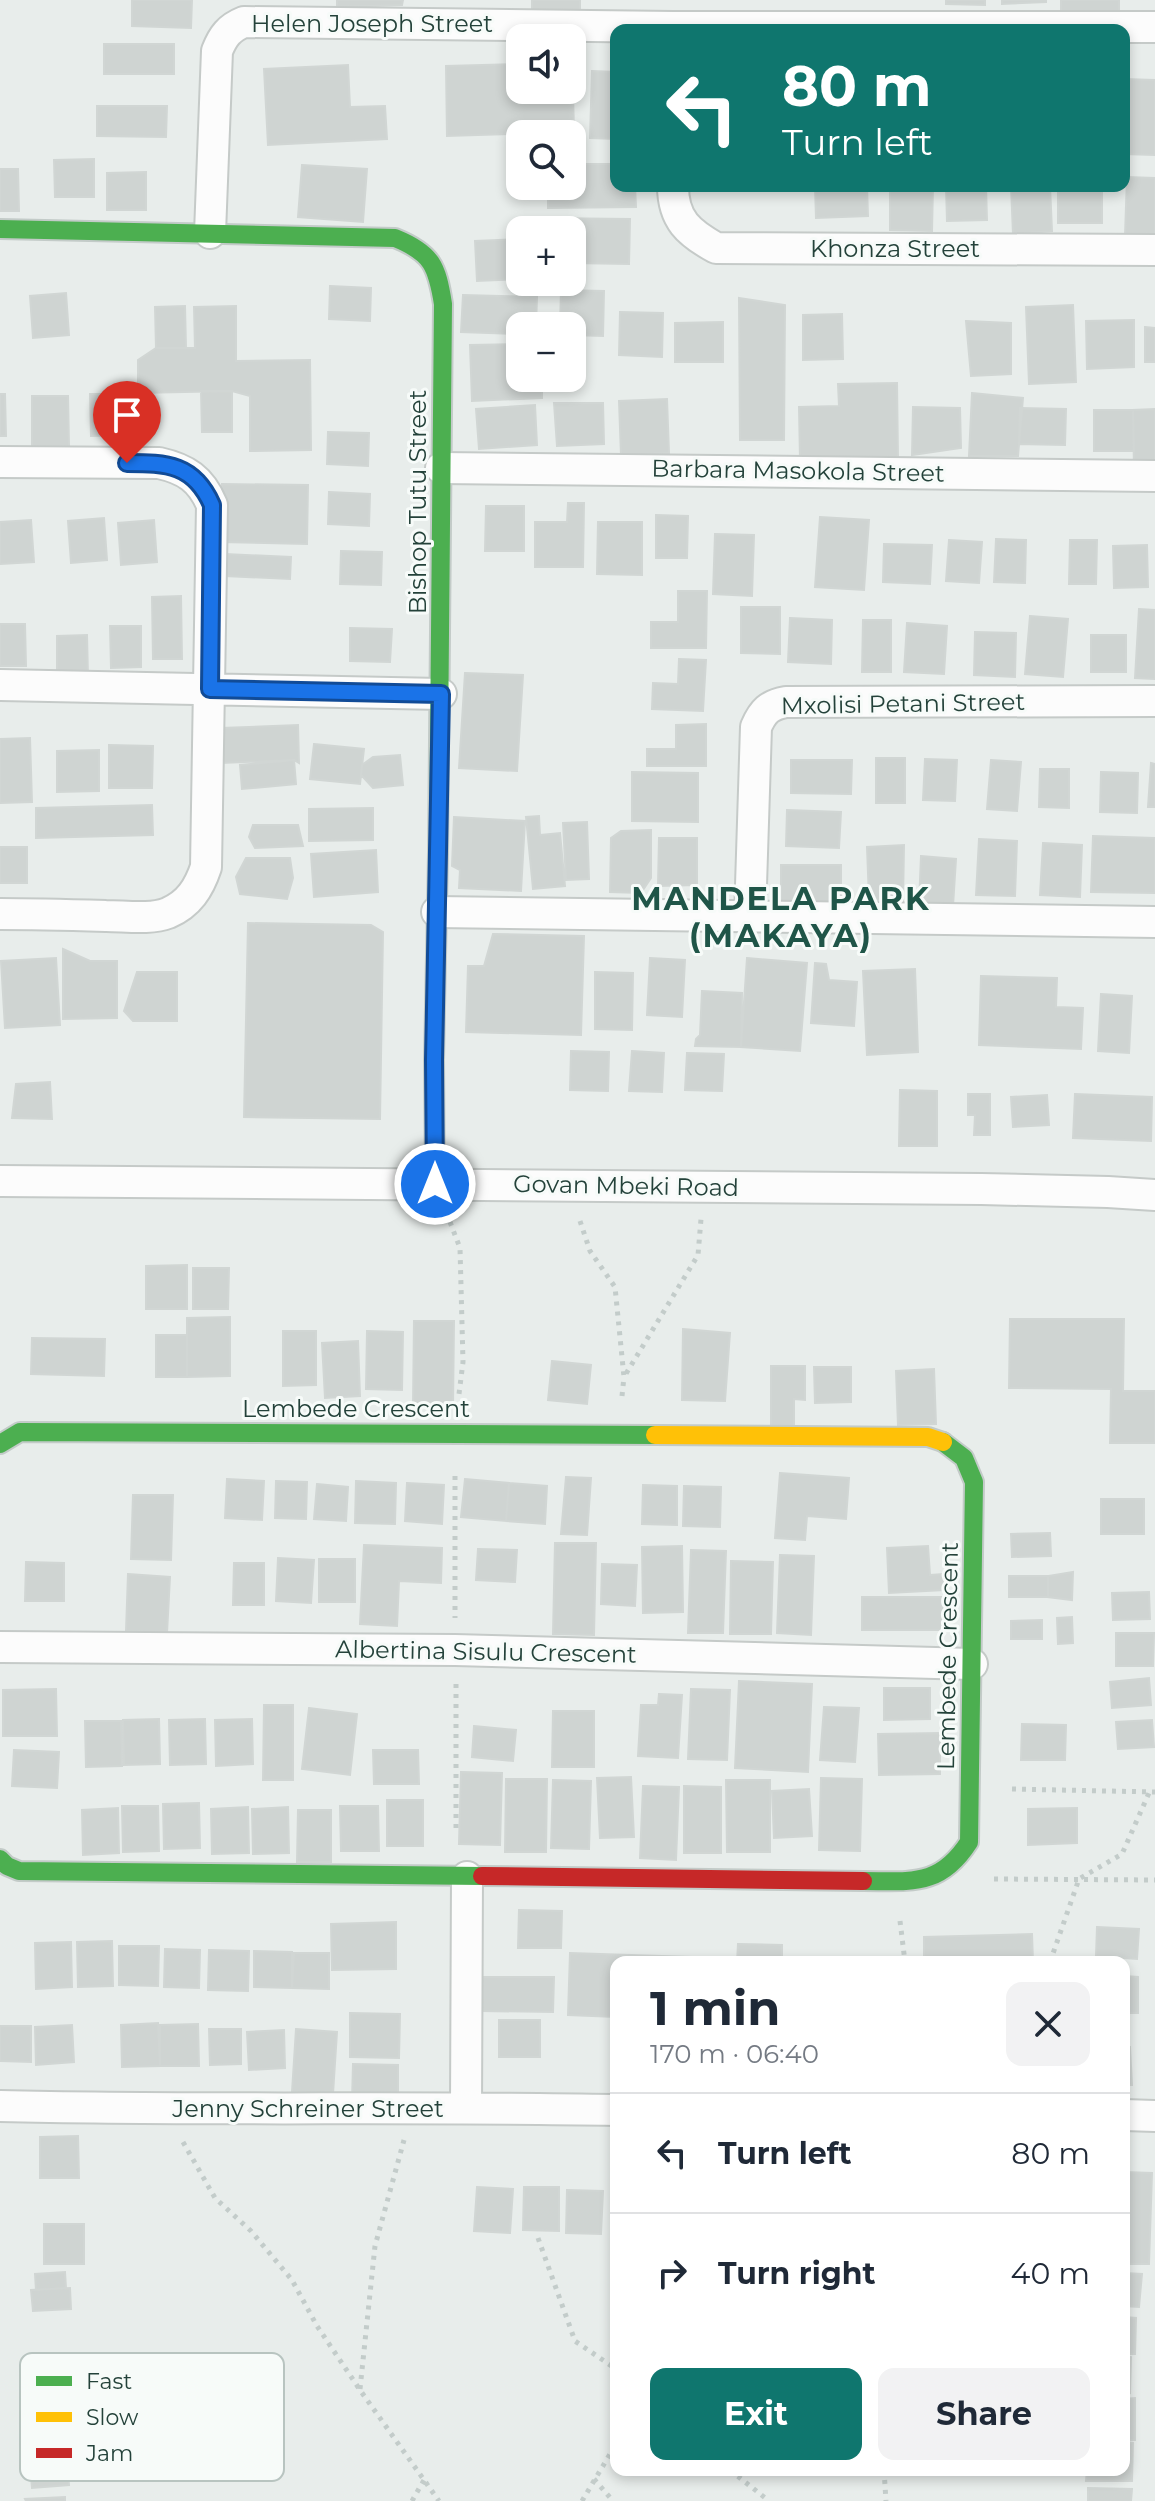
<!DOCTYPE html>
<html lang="en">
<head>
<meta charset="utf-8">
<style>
  :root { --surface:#fff; --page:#f2f2f3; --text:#1f2937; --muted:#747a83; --line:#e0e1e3; --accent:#0f766e }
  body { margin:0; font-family:Montserrat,sans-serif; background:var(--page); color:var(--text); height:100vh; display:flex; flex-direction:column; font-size:30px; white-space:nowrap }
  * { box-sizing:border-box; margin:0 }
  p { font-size:26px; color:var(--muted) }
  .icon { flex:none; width:44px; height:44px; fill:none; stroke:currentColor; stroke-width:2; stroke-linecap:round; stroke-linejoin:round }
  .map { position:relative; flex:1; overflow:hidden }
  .panel { position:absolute; left:610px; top:1956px; width:520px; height:520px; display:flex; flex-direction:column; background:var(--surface); border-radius:16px; box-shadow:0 4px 12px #0003 }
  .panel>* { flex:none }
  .hud { position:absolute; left:610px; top:24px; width:520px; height:168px; border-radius:16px; box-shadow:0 4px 12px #0003; background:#0f766e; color:#fff; overflow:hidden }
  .tools { position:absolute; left:506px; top:24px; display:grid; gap:16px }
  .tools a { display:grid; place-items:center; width:80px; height:80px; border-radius:16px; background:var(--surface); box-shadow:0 4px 12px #0003; font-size:40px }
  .pin { position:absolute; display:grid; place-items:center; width:68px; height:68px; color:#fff; margin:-82px -34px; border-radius:50% 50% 50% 0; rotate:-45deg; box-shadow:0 0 8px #0007 }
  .pin .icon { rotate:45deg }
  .me { position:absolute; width:88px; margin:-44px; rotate:0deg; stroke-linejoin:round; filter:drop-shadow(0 0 6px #0008) }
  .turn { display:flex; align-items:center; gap:28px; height:168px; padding:0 40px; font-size:36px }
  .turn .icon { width:104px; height:104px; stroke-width:2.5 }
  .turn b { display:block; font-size:56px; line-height:68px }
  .round { display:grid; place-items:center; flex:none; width:84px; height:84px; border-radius:16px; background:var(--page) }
  .overview { display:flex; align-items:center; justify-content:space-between; height:136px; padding:0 40px }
  h1 { font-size:48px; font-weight:700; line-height:60px }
  .action { display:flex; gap:16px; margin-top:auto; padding:16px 40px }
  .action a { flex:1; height:92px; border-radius:16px; background:var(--accent); color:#fff; font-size:32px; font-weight:700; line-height:92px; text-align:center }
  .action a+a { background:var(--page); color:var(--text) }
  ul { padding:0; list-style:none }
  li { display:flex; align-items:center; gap:24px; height:120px; padding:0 40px; border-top:2px solid var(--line) }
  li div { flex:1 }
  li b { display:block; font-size:30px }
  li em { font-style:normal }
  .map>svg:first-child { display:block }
  .building { fill:#cfd4d2; stroke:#d1d6d4; stroke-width:2 }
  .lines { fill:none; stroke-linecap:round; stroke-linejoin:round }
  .street-casing { stroke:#c5cac8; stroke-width:34 }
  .fast-casing { stroke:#c3cbc8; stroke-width:22 }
  .slow-casing { stroke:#c3cbc8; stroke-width:22 }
  .jam-casing { stroke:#c3cbc8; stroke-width:22 }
  .path { stroke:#c3ccca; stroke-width:5; stroke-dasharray:4 6; stroke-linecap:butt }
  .street { stroke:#fcfcfc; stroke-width:30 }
  .fast { stroke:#4caf50; stroke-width:18 }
  .slow { stroke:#ffc107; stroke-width:18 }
  .jam { stroke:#c62828; stroke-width:18 }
  .route-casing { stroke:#114b97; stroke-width:20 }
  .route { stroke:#1a73e8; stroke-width:14 }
  .labels { text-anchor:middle; stroke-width:6; stroke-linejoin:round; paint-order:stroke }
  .street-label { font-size:24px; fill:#24423a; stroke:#f7fbf9 }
  .district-label { font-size:32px; font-weight:bold; letter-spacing:2px; fill:#1f5548; stroke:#f7fbf9 }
  .key { fill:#f7fbf9; stroke:#b8c4c0; stroke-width:2 }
  .key-label { font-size:22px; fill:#24423a }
</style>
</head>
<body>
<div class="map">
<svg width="1155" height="2501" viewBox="0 0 1155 2501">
  <rect width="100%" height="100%" fill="#e8edeb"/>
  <path class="building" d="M132,0H192L191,28L132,26Z
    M337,0H403L402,5L337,7Z
    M532,0H580V10H532Z
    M946,0H985V5L946,4Z
    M1002,0H1046V2L1002,4Z
    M1061,0H1119V15L1061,14Z
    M104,44H174V74H104Z
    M520,64V90H545V94L573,93L574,132L447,136L446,66Z
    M348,65L350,107L385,106L387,139L268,145L264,69Z
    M592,71L616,72V139L590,138Z
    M1124,79L1155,80V155L1124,154Z
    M97,106H167L166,137L97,136Z
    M94,159V197H55L54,160Z
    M572,164H616V186H635L636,207L548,208V186H572Z
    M302,165L367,169L363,222L298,217Z
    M0,169H18L19,211H0Z
    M146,172V210H107V173Z
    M1127,177L1155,178V237L1125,236Z
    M815,186H867L868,216L816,218Z
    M890,186H933L932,231L890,230Z
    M946,186H986L987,220L947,221Z
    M1011,186H1050L1052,231L1013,234Z
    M1058,186H1102V223H1058Z
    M541,218L630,219L629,264L572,263V230H541Z
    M520,239V279L477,281L475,241Z
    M330,286L371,288L370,321L329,319Z
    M561,290L604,291L603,336L572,335V326H560Z
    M66,293L69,335L33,338L30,296Z
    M463,295L537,297L536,326H520V334L461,332Z
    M739,298L785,305L784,440H740Z
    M1073,305L1076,382L1029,384L1026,307Z
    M185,306L186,348H156L155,307Z
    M236,306V361L310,360L311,450L250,451V396L232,391L138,393V360L156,348H195L194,307Z
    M620,312L663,313L662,357L619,355Z
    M842,314L843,359L803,360V315Z
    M1134,320V367L1087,369L1086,321Z
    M966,321L1011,323V374L971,376Z
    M723,322V362H675V323Z
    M1145,327L1155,328V362H1145Z
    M520,344V378H542V398L472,401L470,345Z
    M897,383L898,459H800L799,407L839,406L838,384Z
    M201,391H232V432H202Z
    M972,393L1023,398L1018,456H969Z
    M0,394H5L6,436H0Z
    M90,394H120L121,435L91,436Z
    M32,396H68L69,446H32Z
    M667,399L669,453L621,455L619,401Z
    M554,403H603L604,444L557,446Z
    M535,405L537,445L479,449L476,409Z
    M913,407L960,408L961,448L912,455Z
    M1020,408L1066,409L1065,445L1019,444Z
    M1155,409V469L1134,470L1133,410Z
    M1094,410H1133L1134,451H1094Z
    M328,432L369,433L368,466L327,464Z
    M222,484L308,485L307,544L220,542Z
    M329,492L370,494L369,526L328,524Z
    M568,503H584L583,567H535V522H567Z
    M486,506H524V551H485Z
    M656,515L688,516L687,558H656Z
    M820,517L869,520L864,590L815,587Z
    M104,518L107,560L71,563L68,521Z
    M31,520L34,562L0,564V522Z
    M154,520L157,562L121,565L118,523Z
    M598,522H642V575L597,574Z
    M715,534L754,535L752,596L713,594Z
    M996,539L1026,540L1025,583L994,582Z
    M949,540L982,542L979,583L946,581Z
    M1070,540H1097L1096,584H1069Z
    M884,544L932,545L930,584L883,582Z
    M1147,545L1148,587L1114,588L1113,546Z
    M341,551L382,552L381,585L340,584Z
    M225,554L291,557L290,579L225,576Z
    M678,591H707L706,648H651V622H678Z
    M181,596L182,659H153L152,597Z
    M741,607H780V654L741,653Z
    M1139,609L1155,610V679L1135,678Z
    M1030,616L1068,619L1063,677L1025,674Z
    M790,618L832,620L831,664L788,662Z
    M863,620H891V672H862Z
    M907,623L947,626L944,674L904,672Z
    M0,624H25L26,666H0Z
    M110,626H141V667L111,668Z
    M350,628L392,629L390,662L350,661Z
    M975,632L1016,633L1015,677L974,675Z
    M87,635L88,677H57V636Z
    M1091,635H1126V672H1091Z
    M679,659L706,660L703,711L652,709L653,683L678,684Z
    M465,673L523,675L517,771L459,768Z
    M706,724V766H647V749H676V725Z
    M298,725L299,763L294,760L222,763L221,728Z
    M30,738L32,802L0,803V739Z
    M314,744L364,749L360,784L310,779Z
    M109,745L153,746L152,788H109Z
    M99,750V791L57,792V751Z
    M400,755L403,785L373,788L361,775L362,765L373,757Z
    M876,758H905V803H876Z
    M925,759L957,760L955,801L923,800Z
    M294,760L296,784L242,789L240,765Z
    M791,760H852L851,794L791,793Z
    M991,760L1021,762L1017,811L987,809Z
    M1151,763L1155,764V807H1148Z
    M1040,769H1069V808L1039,807Z
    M632,772L698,773V822L632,821Z
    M1101,772L1138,773L1137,813L1100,812Z
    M152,805L153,835L36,838V808Z
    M373,808V840L309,841V809Z
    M787,810L841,812L839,848L786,846Z
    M539,816L540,835L560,833L565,886L533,889L526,817Z
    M454,817L525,821L521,891L459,888L460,870L452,866Z
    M587,822L589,879L566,880L563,823Z
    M253,825H298L303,846L255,848L249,837Z
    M651,830V878L641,893L610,892L611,838L621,831Z
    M1093,836L1155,838V893L1091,892Z
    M659,838H697V885L658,886Z
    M979,839L1017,841L1015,896L976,895Z
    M1043,843L1082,845L1080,897L1040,895Z
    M904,845L903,902L869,899L867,847Z
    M0,847H27V883H0Z
    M376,850L378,892L314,897L311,854Z
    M921,856L956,859L953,906L919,904Z
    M246,858H290L293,878L287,899L240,894L236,877Z
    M781,865H841V905H781Z
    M248,923L371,925L383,932L380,1119L244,1117Z
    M493,934L584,936L581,1035L466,1032L468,966H484Z
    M63,949L90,961H117V1018L63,1019Z
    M56,958L60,1025L5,1028L1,961Z
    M650,958L685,960L682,1017L647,1015Z
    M747,958L807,963L800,1051L741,1047Z
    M815,963L826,964L829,980L857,982L854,1026L811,1023Z
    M915,969L918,1052L867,1055L863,971Z
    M137,972H177V1021H133L124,1011Z
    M595,972L633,973L632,1030L595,1029Z
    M981,976L1057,978L1056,1007L1083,1008L1081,1049L979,1045Z
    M702,991L742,993L741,1047L695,1046L696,1039L700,1035Z
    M1101,994L1132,996L1129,1053L1098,1051Z
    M571,1051L609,1052L608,1091L570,1090Z
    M632,1051L664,1053L662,1092L629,1091Z
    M687,1053L724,1054L722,1091L685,1090Z
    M50,1082L52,1119L12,1118L16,1084Z
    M900,1090L937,1091V1146H899Z
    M968,1094H990V1135H974L975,1115H968Z
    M1075,1094L1152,1097L1151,1141L1073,1138Z
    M1047,1095L1049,1125L1013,1127L1011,1097Z
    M187,1265V1309H146V1266Z
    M193,1268H229L228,1309H193Z
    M230,1317V1376L187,1377V1318Z
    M1010,1319H1124L1123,1391H1155V1443H1110L1111,1389L1009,1388Z
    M414,1321H454L453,1406L413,1407Z
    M683,1329L730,1333L725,1401L682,1400Z
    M283,1331H316V1385L283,1386Z
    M367,1331L403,1332L402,1390L366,1389Z
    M156,1335H187V1377H156Z
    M32,1338L105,1339L104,1376L31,1374Z
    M358,1341L360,1396L325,1398L322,1343Z
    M552,1361L591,1365L587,1404L548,1400Z
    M771,1366H805V1400L794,1399V1429L771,1430Z
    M814,1367H851V1402L815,1403Z
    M934,1369L936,1424L898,1425L896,1371Z
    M780,1473L849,1478L846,1519L807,1516L805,1540L775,1538Z
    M566,1477L591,1478L587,1535L561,1534Z
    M227,1479L264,1481L262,1520L225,1518Z
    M465,1479L509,1483L506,1521L461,1517Z
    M276,1481L307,1482L306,1519L275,1518Z
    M356,1481L396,1483L395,1524L355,1523Z
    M407,1483L444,1485L442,1524L405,1521Z
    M509,1483L547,1486L545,1524L506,1521Z
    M317,1484L348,1487L346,1521L314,1519Z
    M643,1485L677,1486V1525L642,1524Z
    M684,1486L721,1487L720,1527L683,1526Z
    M133,1495H173L171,1560L131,1559Z
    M1101,1499H1144V1534H1101Z
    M1050,1533L1051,1556L1012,1557L1011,1534Z
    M555,1543H596L594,1635L553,1634Z
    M364,1545L442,1548L441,1583L399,1581L397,1626L360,1624Z
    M682,1546L683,1612L643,1613L642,1547Z
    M928,1546L930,1575L943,1574L944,1590L889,1593L887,1548Z
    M478,1549L517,1550L515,1582L476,1580Z
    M691,1550L726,1551L723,1633H688Z
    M780,1555L814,1556L811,1635L777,1633Z
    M278,1558L314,1560L311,1603L276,1601Z
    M319,1559H355V1602H319Z
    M731,1561L773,1562L771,1634H730Z
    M26,1562L64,1563V1601H25Z
    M234,1563H264V1605H233Z
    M602,1564L637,1565L635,1606L601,1604Z
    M1073,1572L1072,1600L1048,1597V1576Z
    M128,1574L170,1577L167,1633L126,1631Z
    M1009,1576H1048V1597H1009Z
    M1149,1592L1150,1619L1113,1620L1112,1593Z
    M862,1597H944V1630H862Z
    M1072,1617L1073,1643L1058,1644L1057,1618Z
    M1042,1620V1639H1011V1621Z
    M1116,1633H1154L1153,1666H1116Z
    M1149,1678L1151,1705L1112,1708L1110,1682Z
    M739,1681L812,1684L808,1772L735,1768Z
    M884,1688H930V1719L884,1720Z
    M56,1689L57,1736H3V1690Z
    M691,1689L730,1690L727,1760L688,1759Z
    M659,1694L682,1695L678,1758L638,1756L641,1705H658Z
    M264,1705H293V1780H263Z
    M824,1707L859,1708L855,1762L820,1760Z
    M309,1708L357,1714L350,1775L302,1769Z
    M553,1711H594V1767H552Z
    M159,1719L160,1764L124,1765L123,1720Z
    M205,1719L206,1764L170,1765L169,1720Z
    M252,1719L253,1764L216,1766L215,1720Z
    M1152,1720L1154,1747L1118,1749L1116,1722Z
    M85,1721H121L122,1766L86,1767Z
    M1022,1724L1066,1725L1065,1760H1021Z
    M474,1726L516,1730L513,1761L472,1757Z
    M940,1733V1774L879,1775L878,1734Z
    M14,1750L59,1752L57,1788L12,1786Z
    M373,1750H418L419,1784H374Z
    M461,1772L502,1773L500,1845L459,1844Z
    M631,1777L634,1837L600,1838L597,1778Z
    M821,1778L862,1779L860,1851L819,1850Z
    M506,1779H547L546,1852H505Z
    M553,1780L591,1781L589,1849L551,1848Z
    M726,1780H770V1852H727Z
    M643,1786L679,1787L676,1860L640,1858Z
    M684,1786L721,1787V1853H684Z
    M809,1789L812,1836L774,1838L772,1791Z
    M387,1800H423V1846H387Z
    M199,1803L200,1848L164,1849L163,1804Z
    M122,1806H158L159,1851L123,1852Z
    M340,1806H378L379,1851H341Z
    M248,1807L249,1853L212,1854L211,1809Z
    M288,1807L289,1853L253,1854L252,1809Z
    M118,1808L119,1853L83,1855L82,1810Z
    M1077,1808V1843L1028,1845V1809Z
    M298,1810H331V1862H297Z
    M519,1910L562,1911L561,1948H518Z
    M396,1922V1969L332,1970L331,1924Z
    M1097,1927L1139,1929L1137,1959L1096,1956Z
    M1032,1934L1033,1962H924V1937Z
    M112,1941L113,1986L78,1987L77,1942Z
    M71,1942L72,1987L36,1989L35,1943Z
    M738,1944L782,1945V1962H737Z
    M119,1946H159L158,1986L119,1985Z
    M165,1949L200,1950L199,1988L164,1987Z
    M209,1950L249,1951L248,1991L208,1990Z
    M254,1951L292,1952V1988L254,1987Z
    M294,1953H329V1989L292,1988Z
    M570,1953L691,1957L690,1962H616V2017L568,2015Z
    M1124,1976L1138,1977V2013H1124Z
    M482,1977H554L553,2012L482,2011Z
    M350,2013L400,2014L399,2058L350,2057Z
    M499,2020H540V2057H499Z
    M158,2023L160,2066L122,2067L121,2025Z
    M198,2024L199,2066H160V2025Z
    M72,2025L74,2062L36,2065L35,2027Z
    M0,2026H31V2062L0,2061Z
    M209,2029H241V2064L210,2065Z
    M296,2029L337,2032L333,2094L292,2092Z
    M284,2030L285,2068L249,2070L247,2032Z
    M1124,2047H1130L1132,2085H1124Z
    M353,2064L398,2065V2101H352Z
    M78,2136L79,2178H40V2137Z
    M1124,2172L1152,2173L1149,2264H1124Z
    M477,2187L513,2189L510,2233L474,2231Z
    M524,2187H559V2231L523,2230Z
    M567,2190L603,2191L601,2234L566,2233Z
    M44,2224H84V2264H44Z
    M65,2272L66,2288L36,2290L35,2274Z
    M1124,2273L1142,2274L1139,2307L1124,2306Z
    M70,2288L71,2309L33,2311L31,2290Z
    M1124,2317L1136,2318L1135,2354H1124Z
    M1124,2356L1131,2357L1130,2393L1124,2392Z
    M1135,2398V2440H1124V2399Z
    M1124,2442L1133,2443L1132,2481H1086L1087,2470H1124Z
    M66,2450L69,2485L32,2488L29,2454Z
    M1088,2488L1132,2489L1131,2501H1088Z
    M65,2497V2501H26L25,2499Z"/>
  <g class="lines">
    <g class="street-casing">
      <path id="street" d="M673,186C673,220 689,233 716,248L1155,250
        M210,233L217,51C223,36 229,28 244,22L673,27H1155
        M0,462L159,463C186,469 201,479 212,505L206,867C199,888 189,904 168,913C150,920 125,916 106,916C71,915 35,914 0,914
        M441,468L1155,476
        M0,685L441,694
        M437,912L1155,922
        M750,917L756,727C763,711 769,705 786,702L1155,701
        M0,1181L981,1189L1108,1192L1155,1195
        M0,1647L455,1650L972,1664
        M0,2106C205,2111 411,2106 616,2110
        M466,2107L467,1877
        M1124,2115L1155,2116"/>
    </g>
    <g class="fast-casing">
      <path id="fast" d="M0,229L395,238C432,253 437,266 443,304L438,852
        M0,1444L20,1432L655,1435
        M0,1859L7,1866L19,1871L482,1876
        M863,1881C912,1881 940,1887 969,1842L974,1482L964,1458L943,1442"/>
    </g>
    <g class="slow-casing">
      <path id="slow" d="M435,1184L434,1060L438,852
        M655,1435L928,1437L943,1442"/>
    </g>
    <g class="jam-casing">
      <path id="jam" d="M482,1876L863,1881"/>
    </g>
    <path class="path" d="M580,1221L590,1251L615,1287L624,1377L698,1255L701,1219
      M450,1222L460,1248L463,1362L459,1394
      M622,1396L624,1377
      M455,1476V1618
      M456,1684V1834
      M1012,1789L1155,1792
      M994,1879L1155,1880
      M900,1921L905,1962
      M1050,1962L1079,1879L1122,1854L1149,1793
      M183,2142L215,2198L251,2231L292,2280L317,2326L360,2390L439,2501
      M538,2238L575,2341L616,2369
      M360,2389L375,2246L404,2140
      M730,2470L769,2501
      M884,2470L886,2501
      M594,2479L613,2501
      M412,2501L424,2480
      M582,2501L616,2444"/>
    <use href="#street" class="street"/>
    <use href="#fast" class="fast"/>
    <use href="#slow" class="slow"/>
    <use href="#jam" class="jam"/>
  </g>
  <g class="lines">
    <g class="route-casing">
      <path id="route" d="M127,463C167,463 194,464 212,505L210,689L441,694L434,1060L435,1184"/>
    </g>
    <use href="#route" class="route"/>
  </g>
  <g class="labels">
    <g class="street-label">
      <text x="372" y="32">Helen Joseph Street</text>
      <text x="895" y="257">Khonza Street</text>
      <text transform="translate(798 471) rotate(1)" y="8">Barbara Masokola Street</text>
      <text transform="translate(418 502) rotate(-90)" y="8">Bishop Tutu Street</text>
      <text transform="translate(903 704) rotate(-1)" y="8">Mxolisi Petani Street</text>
      <text transform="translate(626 1186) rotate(1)" y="8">Govan Mbeki Road</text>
      <text x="356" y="1417">Lembede Crescent</text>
      <text transform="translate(486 1652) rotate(1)" y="8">Albertina Sisulu Crescent</text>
      <text transform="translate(948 1656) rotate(-89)" y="8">Lembede Crescent</text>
      <text x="308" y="2117">Jenny Schreiner Street</text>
    </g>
    <g class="district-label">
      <text x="781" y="910">MANDELA PARK<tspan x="781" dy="37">(MAKAYA)</tspan></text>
    </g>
  </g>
  <rect x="20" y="2353" width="264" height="128" rx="12" class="key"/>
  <rect x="36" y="2376" width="36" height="10" fill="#4caf50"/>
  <rect x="36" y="2412" width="36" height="10" fill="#ffc107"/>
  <rect x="36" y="2448" width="36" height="10" fill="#c62828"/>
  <g class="key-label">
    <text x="86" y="2389">Fast</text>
    <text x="86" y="2425">Slow</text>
    <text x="86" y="2461">Jam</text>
  </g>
</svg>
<div class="tools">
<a><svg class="icon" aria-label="sound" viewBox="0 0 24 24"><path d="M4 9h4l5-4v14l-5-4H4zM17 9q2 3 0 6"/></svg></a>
<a><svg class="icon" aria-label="search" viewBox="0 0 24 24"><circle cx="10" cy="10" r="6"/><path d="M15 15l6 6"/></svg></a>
<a>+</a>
<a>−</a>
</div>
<div class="pin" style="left:127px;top:463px;background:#d93025"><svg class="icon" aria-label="arrive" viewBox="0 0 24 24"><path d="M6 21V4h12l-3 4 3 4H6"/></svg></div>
<svg class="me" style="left:435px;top:1184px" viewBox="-20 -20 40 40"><circle r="17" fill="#1a73e8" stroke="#fff" stroke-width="3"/><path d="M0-11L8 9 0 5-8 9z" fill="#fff"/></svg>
<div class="hud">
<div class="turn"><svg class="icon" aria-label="left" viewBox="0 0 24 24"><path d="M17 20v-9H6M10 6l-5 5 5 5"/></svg><div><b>80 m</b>Turn left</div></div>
</div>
<section class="panel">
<div class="overview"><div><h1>1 min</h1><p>170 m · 06:40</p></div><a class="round"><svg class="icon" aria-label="close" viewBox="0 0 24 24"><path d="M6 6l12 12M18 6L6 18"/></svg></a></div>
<ul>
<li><svg class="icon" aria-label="left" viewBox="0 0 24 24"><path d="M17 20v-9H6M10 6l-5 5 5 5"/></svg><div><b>Turn left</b></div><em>80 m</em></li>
<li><svg class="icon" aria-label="right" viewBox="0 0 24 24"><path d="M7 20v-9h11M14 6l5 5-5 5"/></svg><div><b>Turn right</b></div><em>40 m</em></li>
</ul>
<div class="action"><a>Exit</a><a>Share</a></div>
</section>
</div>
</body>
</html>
